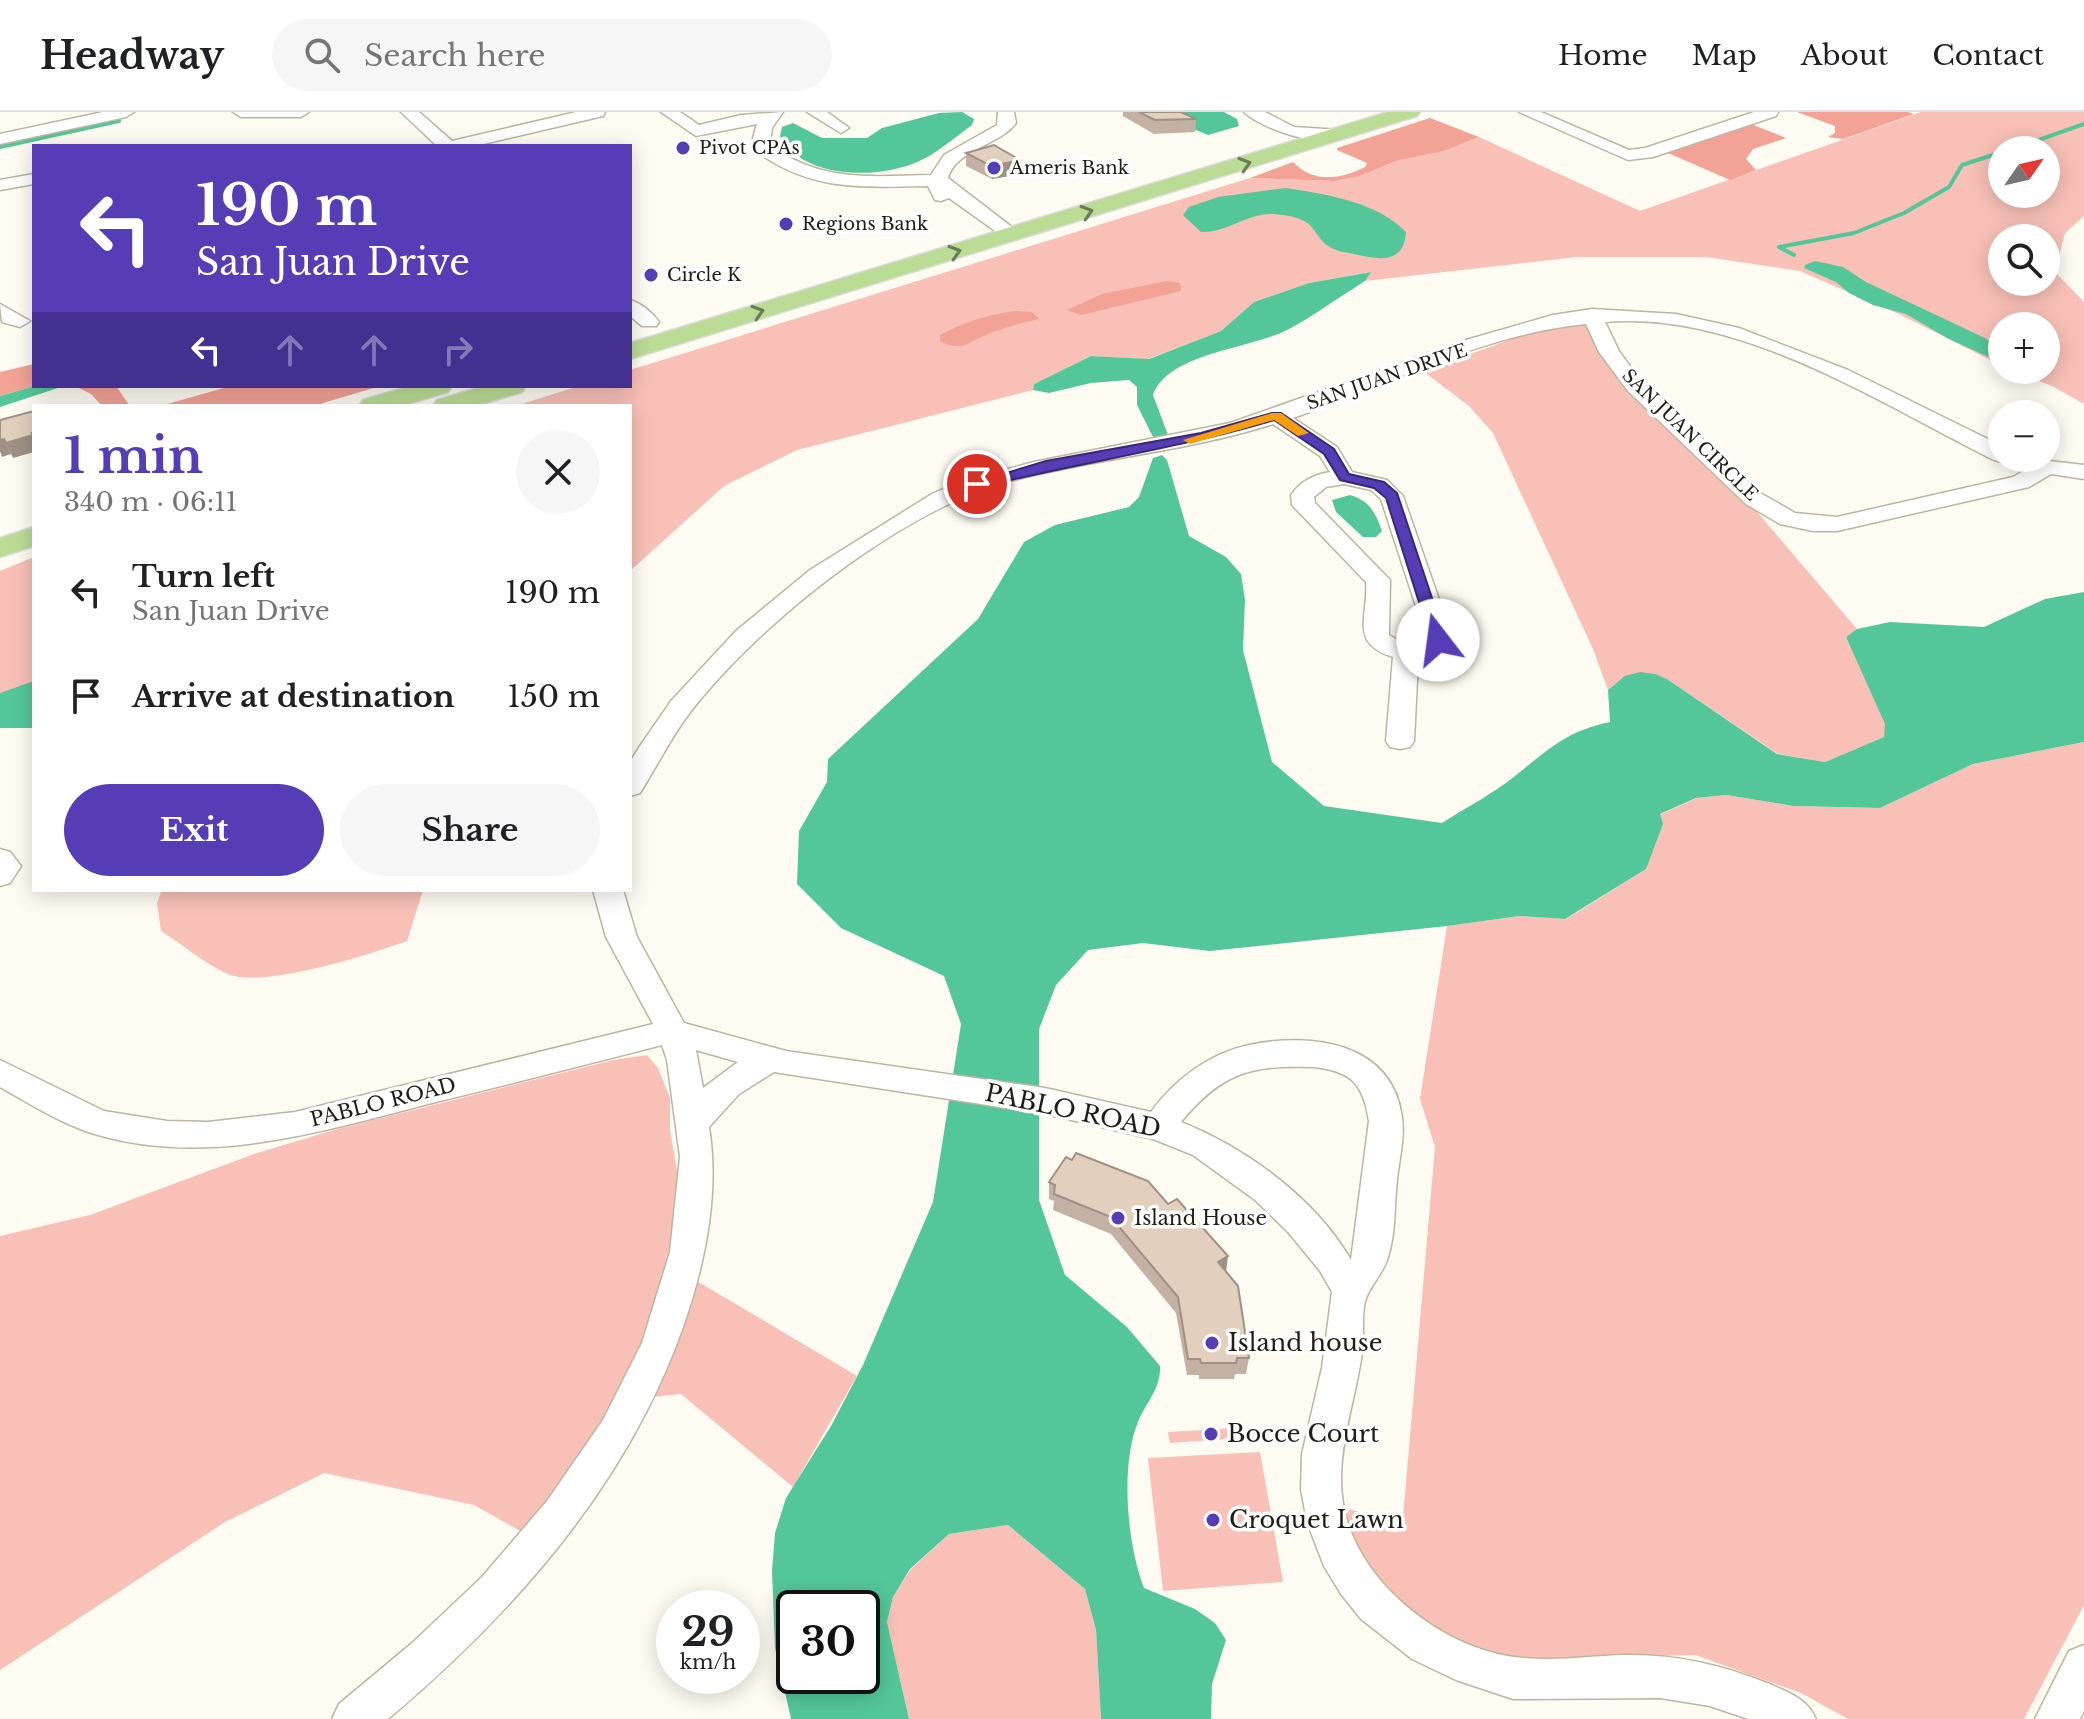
<!DOCTYPE html>
<html lang="en">
<head>
<meta charset="utf-8">
<style>
  :root { --surface:#fff; --page:#f6f6f6; --text:#202124; --muted:#757577; --line:#e0e0e0; --accent:#563db5 }
  body { margin:0; font-family:"Libre Baskerville",serif; background:var(--page); color:var(--text); height:100vh; display:flex; flex-direction:column; font-size:30px; white-space:nowrap }
  * { box-sizing:border-box; margin:0 }
  p { font-size:26px; color:var(--muted) }
  .icon { flex:none; width:44px; height:44px; fill:none; stroke:currentColor; stroke-width:2; stroke-linecap:round; stroke-linejoin:round }
  .map { position:relative; flex:1; overflow:hidden }
  .panel { position:absolute; left:32px; top:292px; width:600px; height:488px; display:flex; flex-direction:column; background:var(--surface); border-radius:0px; box-shadow:0 4px 20px #0003 }
  .panel>* { flex:none }
  .hud { position:absolute; left:32px; top:32px; width:600px; height:244px; border-radius:0px; box-shadow:0 4px 20px #0003; background:#563db5; color:#fff; overflow:hidden }
  .needle { width:52px; rotate:56deg }
  .controls { position:absolute; left:1988px; top:24px; display:grid; gap:16px }
  .controls a { display:grid; place-items:center; width:72px; height:72px; border-radius:50%; background:var(--surface); box-shadow:0 4px 20px #0003; font-size:40px }
  .speed { position:absolute; left:656px; top:1478px; display:flex; gap:16px; font-size:40px; font-weight:700; text-align:center }
  .speed>* { display:grid; place-content:center; width:104px; height:104px; border-radius:50%; background:var(--surface); box-shadow:0 4px 20px #0003; line-height:1 }
  .speed small { font-size:20px; font-weight:400 }
  .speed .limit { border:4px solid #111; border-radius:12px; background:#fff; color:#111 }
  .pin { position:absolute; display:grid; place-items:center; width:68px; height:68px; color:#fff; margin:-34px; border:4px solid #fff; border-radius:50%; box-shadow:0 2px 8px #0007 }
  .me { position:absolute; width:88px; margin:-44px; rotate:345deg; stroke-linejoin:round; filter:drop-shadow(0 0 6px #0008) }
  .turn { display:flex; align-items:center; gap:28px; height:168px; padding:0 32px; font-size:36px }
  .turn .icon { width:104px; height:104px; stroke-width:2.5 }
  .turn b { display:block; font-size:56px; line-height:68px }
  .lanes { display:flex; align-items:center; height:76px; padding:0 32px; background:#0003; justify-content:center; gap:40px; direction:ltr }
  .lanes .off { opacity:.35 }
  .round { display:grid; place-items:center; flex:none; width:84px; height:84px; border-radius:42px; background:var(--page) }
  .headline { display:flex; align-items:center; justify-content:space-between; height:136px; padding:0 32px }
  h1 { font-size:48px; font-weight:800; line-height:60px; color:var(--accent) }
  .action { display:flex; gap:16px; margin-top:auto; padding:16px 32px }
  .action a { flex:1; height:92px; border-radius:48px; background:var(--accent); color:#fff; font-size:32px; font-weight:800; line-height:92px; text-align:center }
  .action a+a { background:var(--page); color:var(--text) }
  ul { padding:0; list-style:none }
  li { display:flex; align-items:center; gap:24px; height:104px; padding:0 32px }
  li div { flex:1 }
  li b { display:block; font-size:30px }
  li em { font-style:normal }
  header { display:flex; align-items:center; gap:48px; box-sizing:border-box; height:112px; padding:0 40px; background:var(--surface); border-bottom:2px solid var(--line) }
  header strong { font-size:38px }
  nav { display:flex; gap:44px; margin-inline-start:auto; font-size:28px }
  .search { width:560px; height:72px; background:var(--page); display:flex; align-items:center; gap:20px; box-sizing:border-box; padding:0 28px; border-radius:44px; color:var(--muted); font-size:30px }
  .map>svg:first-child { display:block }
  .green { fill:#f8c0b7; fill-rule:evenodd }
  .forest { fill:#f3a296 }
  .water { fill:#54c79a; fill-rule:evenodd }
  .lines { fill:none; stroke-linecap:round; stroke-linejoin:round }
  .stream { stroke:#54c79a; stroke-width:4 }
  .minor-casing { stroke:#bcb69f; stroke-width:3 }
  .major-casing { stroke:#dbdbd9; stroke-width:3 }
  .minor { fill:#fff; fill-rule:evenodd }
  .major { fill:#bbdc95; fill-rule:evenodd }
  .wall { fill:#c3b2a3 }
  .shaded-wall { fill:#9f9185 }
  .building { fill:#e3cfbe; stroke:#9f9185; stroke-width:2 }
  .oneway { stroke:#6d7c54 }
  .route { fill:#563db5; stroke:#382876; stroke-width:2 }
  .slow { fill:#f59e0b }
  .poi-dot { fill:#563db5; stroke:#fff; stroke-width:3 }
  .labels { text-anchor:middle; stroke-width:7; stroke-linejoin:round; paint-order:stroke }
  .far-poi-label { font-size:18px; fill:#1f1d14; stroke:#fff; text-anchor:start }
  .far-street-label { font-size:18px; fill:#1f1d14; stroke:#fff }
  .street-label { font-size:20px; fill:#1f1d14; stroke:#fff }
  .poi-label { font-size:20px; fill:#1f1d14; stroke:#fff; text-anchor:start }
  .near-street-label { font-size:24px; fill:#1f1d14; stroke:#fff }
  .near-poi-label { font-size:24px; fill:#1f1d14; stroke:#fff; text-anchor:start }
</style>
</head>
<body>
<header>
<strong>Headway</strong>
<div class="search"><svg class="icon" aria-label="search" viewBox="0 0 24 24"><circle cx="10" cy="10" r="6"/><path d="M15 15l6 6"/></svg>Search here</div>
<nav><a>Home</a><a>Map</a><a>About</a><a>Contact</a></nav>
</header>
<div class="map">
<svg width="2084" height="1607" viewBox="0 0 2084 1607">
  <rect width="100%" height="100%" fill="#fefcf2"/>
  <path class="green" d="M1921,0H2084V104L2065,121L2055,160L2084,190V292L2052,274L2011,258H2046V214H2002V254L1901,203L1800,159L1706,145H1577L1365,169L1370,160L1309,171L1254,190L1221,219L1148,247L1091,244L1034,272L1033,278L797,338L724,374L630,459V294H515L579,274H630V258L1250,66L1335,69L1360,64L1396,49L1444,39L1479,25L1640,99ZM2002,38H2046V82H2002ZM2002,126H2046V170H2002Z
    M1578,209L1590,215L1653,301L1758,401L1857,517L1846,525L1886,612L1884,625L1825,650L1778,642L1667,567C1640,556 1629,560 1608,578L1593,537L1493,321L1469,294L1423,259L1534,219Z
    M34,445V616H0V459Z
    M2084,630V1493L2024,1607H1848L1801,1581L1695,1543L1522,1547L1491,1542L1458,1530L1402,1495L1367,1458L1337,1399C1359,1392 1377,1411 1396,1421L1403,1405L1435,1035L1420,987L1447,814L1520,804L1565,807L1576,801L1646,757L1659,703L1697,686L1726,683L1793,694L1880,696L1973,652Z
    M162,778H423L407,829C371,842 262,877 228,862C205,852 182,832 161,819L157,791Z
    M647,943L658,956L670,986V1018L678,1064V1103L664,1157L702,1172L857,1264L793,1375L681,1282L621,1288L531,1425L474,1393L324,1361L225,1410L0,1558V1124L90,1103L254,1042L334,1018L613,948Z
    M1252,1315L1254,1325L1170,1331L1168,1320Z
    M1260,1340L1283,1470L1163,1479L1148,1346Z
    M1008,1413L1085,1477L1096,1518L1101,1607H909L887,1510L893,1485L910,1458L949,1422Z"/>
  <path class="forest" d="M1797,0H1908L1914,2L1843,27L1828,25L1835,21V14Z
    M1430,6L1479,25L1444,39L1396,49L1360,64L1335,69L1250,66L1293,50C1314,72 1341,67 1365,55L1367,51L1337,38V36Z
    M1751,12L1786,26L1753,37L1746,47L1756,58L1730,68L1668,41Z
    M1167,169L1180,171L1181,179L1081,203L1067,198L1102,182Z
    M1017,199L1032,200L1039,207C1012,213 989,220 965,233C958,236 946,233 940,229V223C964,210 989,202 1017,199Z
    M34,252L35,274L0,284V260Z
    M75,274H116L130,294H102L91,282Z
    M231,274H376L377,275L313,294H160Z"/>
  <path class="water" d="M962,0L974,7L972,13C955,25 935,43 915,51C875,67 803,67 780,24L782,15L793,11L822,26H867L882,16L939,1Z
    M1152,0H1224L1237,7L1239,14L1208,23Z
    M1286,76C1326,82 1377,90 1406,120C1404,154 1376,147 1354,142C1346,140 1338,140 1330,135C1318,129 1316,115 1304,109C1295,104 1283,103 1273,102C1247,101 1227,121 1201,120L1183,103L1189,95L1218,85Z
    M1815,149L1843,155L1866,170L1985,226L2002,239V251L1949,227L1906,202L1873,193L1849,181L1836,170L1804,156L1805,153Z
    M1371,160L1365,169C1339,185 1314,204 1287,218C1250,237 1168,241 1153,283L1168,323L1153,325L1137,293V275L1129,268L1091,271L1049,281L1033,278L1034,272L1091,244L1149,247L1221,219L1254,190L1309,171Z
    M35,274H64L0,295V284Z
    M1162,343L1167,348L1189,424L1226,445L1241,462L1245,488L1243,538L1272,650L1324,694L1442,711C1465,696 1493,682 1515,664C1548,638 1566,619 1610,610L1608,578L1625,564L1640,560L1655,562L1667,567L1777,642L1825,650L1884,625L1885,612L1846,525L1857,517L1890,510L1984,515L2045,487L2084,480V630L1973,652L1880,696L1793,694L1726,683L1696,686L1660,702L1663,712L1646,757L1565,807L1520,804L1447,814L1210,839L1143,831L1088,838L1056,873L1039,917V1088L1065,1163L1127,1215L1160,1254C1161,1277 1146,1290 1138,1310C1120,1353 1127,1432 1144,1476L1195,1497L1215,1511L1226,1528L1212,1572L1211,1607H1101L1096,1518L1085,1477L1008,1413L949,1422L910,1457L893,1485L887,1510L909,1607H791L775,1536L772,1459L775,1421L786,1386L831,1314L863,1253L933,1090L961,912L944,864L841,816L797,772L799,719L827,670L828,647L978,507L1024,430L1055,413L1129,395L1139,385L1153,346ZM794,1496H862V1564H794Z
    M1350,383C1370,389 1375,400 1382,419L1376,425H1363L1336,400L1332,388Z
    M34,569V616H0V581Z"/>
  <g class="lines">
    <path class="stream" d="M0,35L119,9
      M2010,38L2084,12
      M1794,143L1779,135L1854,121L1904,101L1949,75L1962,53L2002,40"/>
    <g class="minor-casing">
      <path id="minor" d="M103,0H134L126,5L0,32V22Z
        M233,0H309L301,5H241Z
        M401,0H419L452,29L576,0H605L603,4L475,34H437Z
        M661,0H680L699,13L741,3L783,0L772,16L770,33C822,71 870,64 931,63L944,43L997,13L998,0H1014L1016,11C999,34 956,37 948,66L1021,122L1012,128L1005,126L949,86L941,89L935,88L928,74C863,75 811,80 756,39L753,26L757,12L696,24Z
        M807,0H827L849,16L841,21Z
        M1244,0H1265L1294,15L1340,18L1348,23C1328,40 1261,17 1244,0Z
        M1519,0H1541L1629,38L1645,36L1754,0H1778L1776,4L1653,45L1628,48Z
        M34,62V72L0,78V68Z
        M630,188C641,191 653,201 659,210L656,214H642L630,204Z
        M0,192L30,209L20,215L2,210Z
        M1592,197L1676,202L1739,216L1848,258L2002,334V346H2011L2002,350L1994,348C1879,291 1739,198 1605,210L1619,239L1642,271L1762,382L1795,401L1837,405L2013,365L2025,358L2016,352L2024,346L2084,353V367L2051,362L2029,375L1837,419H1813L1780,412L1746,392L1628,279L1599,240L1586,212C1487,221 1386,273 1293,306L1337,335L1352,360L1387,368L1403,384L1451,522C1446,539 1435,545 1418,548L1414,629L1410,635L1400,637L1390,635L1386,629L1393,545C1348,531 1369,504 1366,470L1292,393L1291,383C1301,369 1313,363 1330,360L1320,344L1273,312C1186,340 1094,346 1006,370C898,401 760,511 691,599C671,625 657,654 640,681L630,684V650L640,634L671,589L736,519L810,458L932,382L959,370L1034,350L1230,311L1466,228L1553,203ZM1344,372L1371,378L1381,387L1425,522L1420,532H1405L1389,523L1390,468L1315,391L1314,385L1326,375Z
        M0,737L10,740L21,754L10,771L0,774Z
        M593,778H623L637,825L684,911L786,939L1045,976L1151,1000C1174,968 1210,941 1249,933C1311,920 1392,930 1402,1005C1405,1025 1399,1048 1397,1068C1394,1093 1396,1121 1388,1145C1384,1160 1373,1170 1367,1184C1360,1200 1365,1224 1362,1241C1353,1305 1324,1366 1355,1429C1382,1487 1451,1537 1515,1545C1551,1550 1588,1544 1624,1543C1674,1542 1720,1552 1767,1571C1788,1580 1807,1586 1816,1607H1748L1710,1594L1660,1586L1513,1587L1456,1568L1412,1547L1361,1507L1341,1482L1324,1454L1307,1410L1301,1377L1302,1342L1322,1256L1332,1180L1320,1159L1288,1120L1255,1088L1193,1043L1153,1027L1045,1002L774,960L739,982L709,1015C718,1071 709,1130 693,1184C642,1356 523,1493 388,1607H332L339,1592L411,1532L482,1465L547,1389L603,1308L642,1231L670,1140L680,1045L667,948L662,933C585,953 509,972 432,991C323,1019 210,1055 98,1023C63,1013 32,993 0,975V948L104,999L167,1009L208,1010L295,1000L653,912L606,825ZM696,938L738,950L703,976ZM1313,955C1351,959 1363,971 1369,1009L1351,1148C1315,1086 1246,1036 1181,1010C1222,960 1251,953 1313,955Z
        M2084,1533V1599L2080,1607H2035L2069,1539Z"/>
    </g>
    <g class="major-casing">
      <path id="major" d="M1388,0H1420L1417,4L630,247V231Z
        M411,274H452L448,280L401,294H359L363,288Z
        M485,274H526L522,280L475,294H433L437,288Z
        M34,415V434L0,445V426Z"/>
    </g>
    <use href="#minor" class="minor"/>
    <use href="#major" class="major"/>
  </g>
  <path class="wall" d="M1123,0H1181L1196,7L1195,20L1154,22L1123,4Z
    M966,41L1020,48L1021,62L992,67L966,54Z
    M1049,1070L1226,1160L1249,1246L1246,1262H1235L1234,1267H1199V1263H1187L1176,1201L1111,1122L1053,1098L1054,1089L1049,1087Z"/>
  <path class="shaded-wall" d="M1020,48L1021,62L992,67L991,54Z
    M34,321V340L13,346L6,331Z
    M4,327L11,342L2,345L0,339V328Z
    M1228,1144L1226,1161L1218,1150Z"/>
  <path class="building" d="M1139,0H1181L1196,7L1155,8Z
    M994,33L1020,48L991,54L966,41Z
    M34,299V321H32L33,323L6,331L4,327L0,328V308Z
    M1076,1041L1148,1069L1168,1092L1177,1087L1228,1144L1218,1150L1238,1174L1249,1246H1237L1236,1251H1201L1200,1247H1188L1178,1185L1111,1105L1054,1082L1055,1073L1049,1070L1066,1045L1072,1048Z"/>
  <defs><path id="oneway-chevron" d="M-2-3.5L2.5 0L-2 3.5" fill="none" stroke-width="1.6" stroke-linecap="round" stroke-linejoin="round" transform="scale(2)"/></defs>
  <g class="oneway">
    <use href="#oneway-chevron" transform="translate(1245 52) rotate(-17)"/>
    <use href="#oneway-chevron" transform="translate(1087 100) rotate(-17)"/>
    <use href="#oneway-chevron" transform="translate(955 140) rotate(-17)"/>
    <use href="#oneway-chevron" transform="translate(758 200) rotate(-17)"/>
  </g>
  <path class="route" d="M1272,301H1281L1334,337L1349,362L1384,370L1397,381L1446,528L1444,531H1433L1431,528L1386,386L1374,376L1340,368L1324,342L1274,308C1177,337 1076,351 977,376L970,372L1046,349L1201,321Z"/>
  <path class="slow" d="M1272,301H1281L1309,321L1298,324L1274,308L1190,332L1183,328Z"/>
  <g class="poi-dot">
    <circle cx="683" cy="36" r="8"/>
    <circle cx="994" cy="56" r="8"/>
    <circle cx="786" cy="112" r="8"/>
    <circle cx="651" cy="163" r="8"/>
    <circle cx="1118" cy="1106" r="8"/>
    <circle cx="1212" cy="1231" r="8"/>
    <circle cx="1211" cy="1322" r="8"/>
    <circle cx="1213" cy="1408" r="8"/>
  </g>
  <g class="labels">
    <g class="far-poi-label">
      <text x="699" y="42">Pivot CPAs</text>
      <text x="1010" y="62">Ameris Bank</text>
      <text x="802" y="118">Regions Bank</text>
      <text x="667" y="169">Circle K</text>
    </g>
    <g class="far-street-label">
      <text transform="translate(1387 265) rotate(-19)" y="6">SAN JUAN DRIVE</text>
      <text transform="translate(1690 323) rotate(44)" y="6">SAN JUAN CIRCLE</text>
    </g>
    <g class="street-label">
      <text transform="translate(383 990) rotate(-14)" y="7">PABLO ROAD</text>
    </g>
    <g class="poi-label">
      <text x="1134" y="1113">Island House</text>
    </g>
    <g class="near-street-label">
      <text transform="translate(1073 999) rotate(12)" y="8">PABLO ROAD</text>
    </g>
    <g class="near-poi-label">
      <text x="1228" y="1239">Island house</text>
      <text x="1227" y="1330">Bocce Court</text>
      <text x="1229" y="1416">Croquet Lawn</text>
    </g>
  </g>
</svg>
<div class="controls">
<a><svg class="needle" viewBox="-14 -14 28 28"><path d="M0-13l5 13h-10z" fill="#e53935"/><path d="M0 13l5-13h-10z" fill="#757577"/></svg></a>
<a><svg class="icon" aria-label="search" viewBox="0 0 24 24"><circle cx="10" cy="10" r="6"/><path d="M15 15l6 6"/></svg></a>
<a>+</a>
<a>−</a>
</div>
<div class="speed"><div>29<small>km/h</small></div><div class="limit">30</div></div>
<div class="pin" style="left:977px;top:372px;background:#d93025"><svg class="icon" aria-label="arrive" viewBox="0 0 24 24"><path d="M6 21V4h12l-3 4 3 4H6"/></svg></div>
<svg class="me" style="left:1438px;top:528px" viewBox="-20 -20 40 40"><circle r="19" fill="#fff"/><path d="M0-13L10 11 0 6-10 11z" fill="#563db5"/></svg>
<div class="hud">
<div class="turn"><svg class="icon" aria-label="left" viewBox="0 0 24 24"><path d="M17 20v-9H6M10 6l-5 5 5 5"/></svg><div><b>190 m</b>San Juan Drive</div></div>
<div class="lanes"><svg class="icon" aria-label="left" viewBox="0 0 24 24"><path d="M17 20v-9H6M10 6l-5 5 5 5"/></svg><svg class="icon off" aria-label="ahead" viewBox="0 0 24 24"><path d="M12 20V5M6 11l6-6 6 6"/></svg><svg class="icon off" aria-label="ahead" viewBox="0 0 24 24"><path d="M12 20V5M6 11l6-6 6 6"/></svg><svg class="icon off" aria-label="right" viewBox="0 0 24 24"><path d="M7 20v-9h11M14 6l5 5-5 5"/></svg></div>
</div>
<section class="panel">
<div class="headline"><div><h1>1 min</h1><p>340 m · 06:11</p></div><a class="round"><svg class="icon" aria-label="close" viewBox="0 0 24 24"><path d="M6 6l12 12M18 6L6 18"/></svg></a></div>
<ul>
<li><svg class="icon" aria-label="left" viewBox="0 0 24 24"><path d="M17 20v-9H6M10 6l-5 5 5 5"/></svg><div><b>Turn left</b><p>San Juan Drive</p></div><em>190 m</em></li>
<li><svg class="icon" aria-label="arrive" viewBox="0 0 24 24"><path d="M6 21V4h12l-3 4 3 4H6"/></svg><div><b>Arrive at destination</b></div><em>150 m</em></li>
</ul>
<div class="action"><a>Exit</a><a>Share</a></div>
</section>
</div>
</body>
</html>
